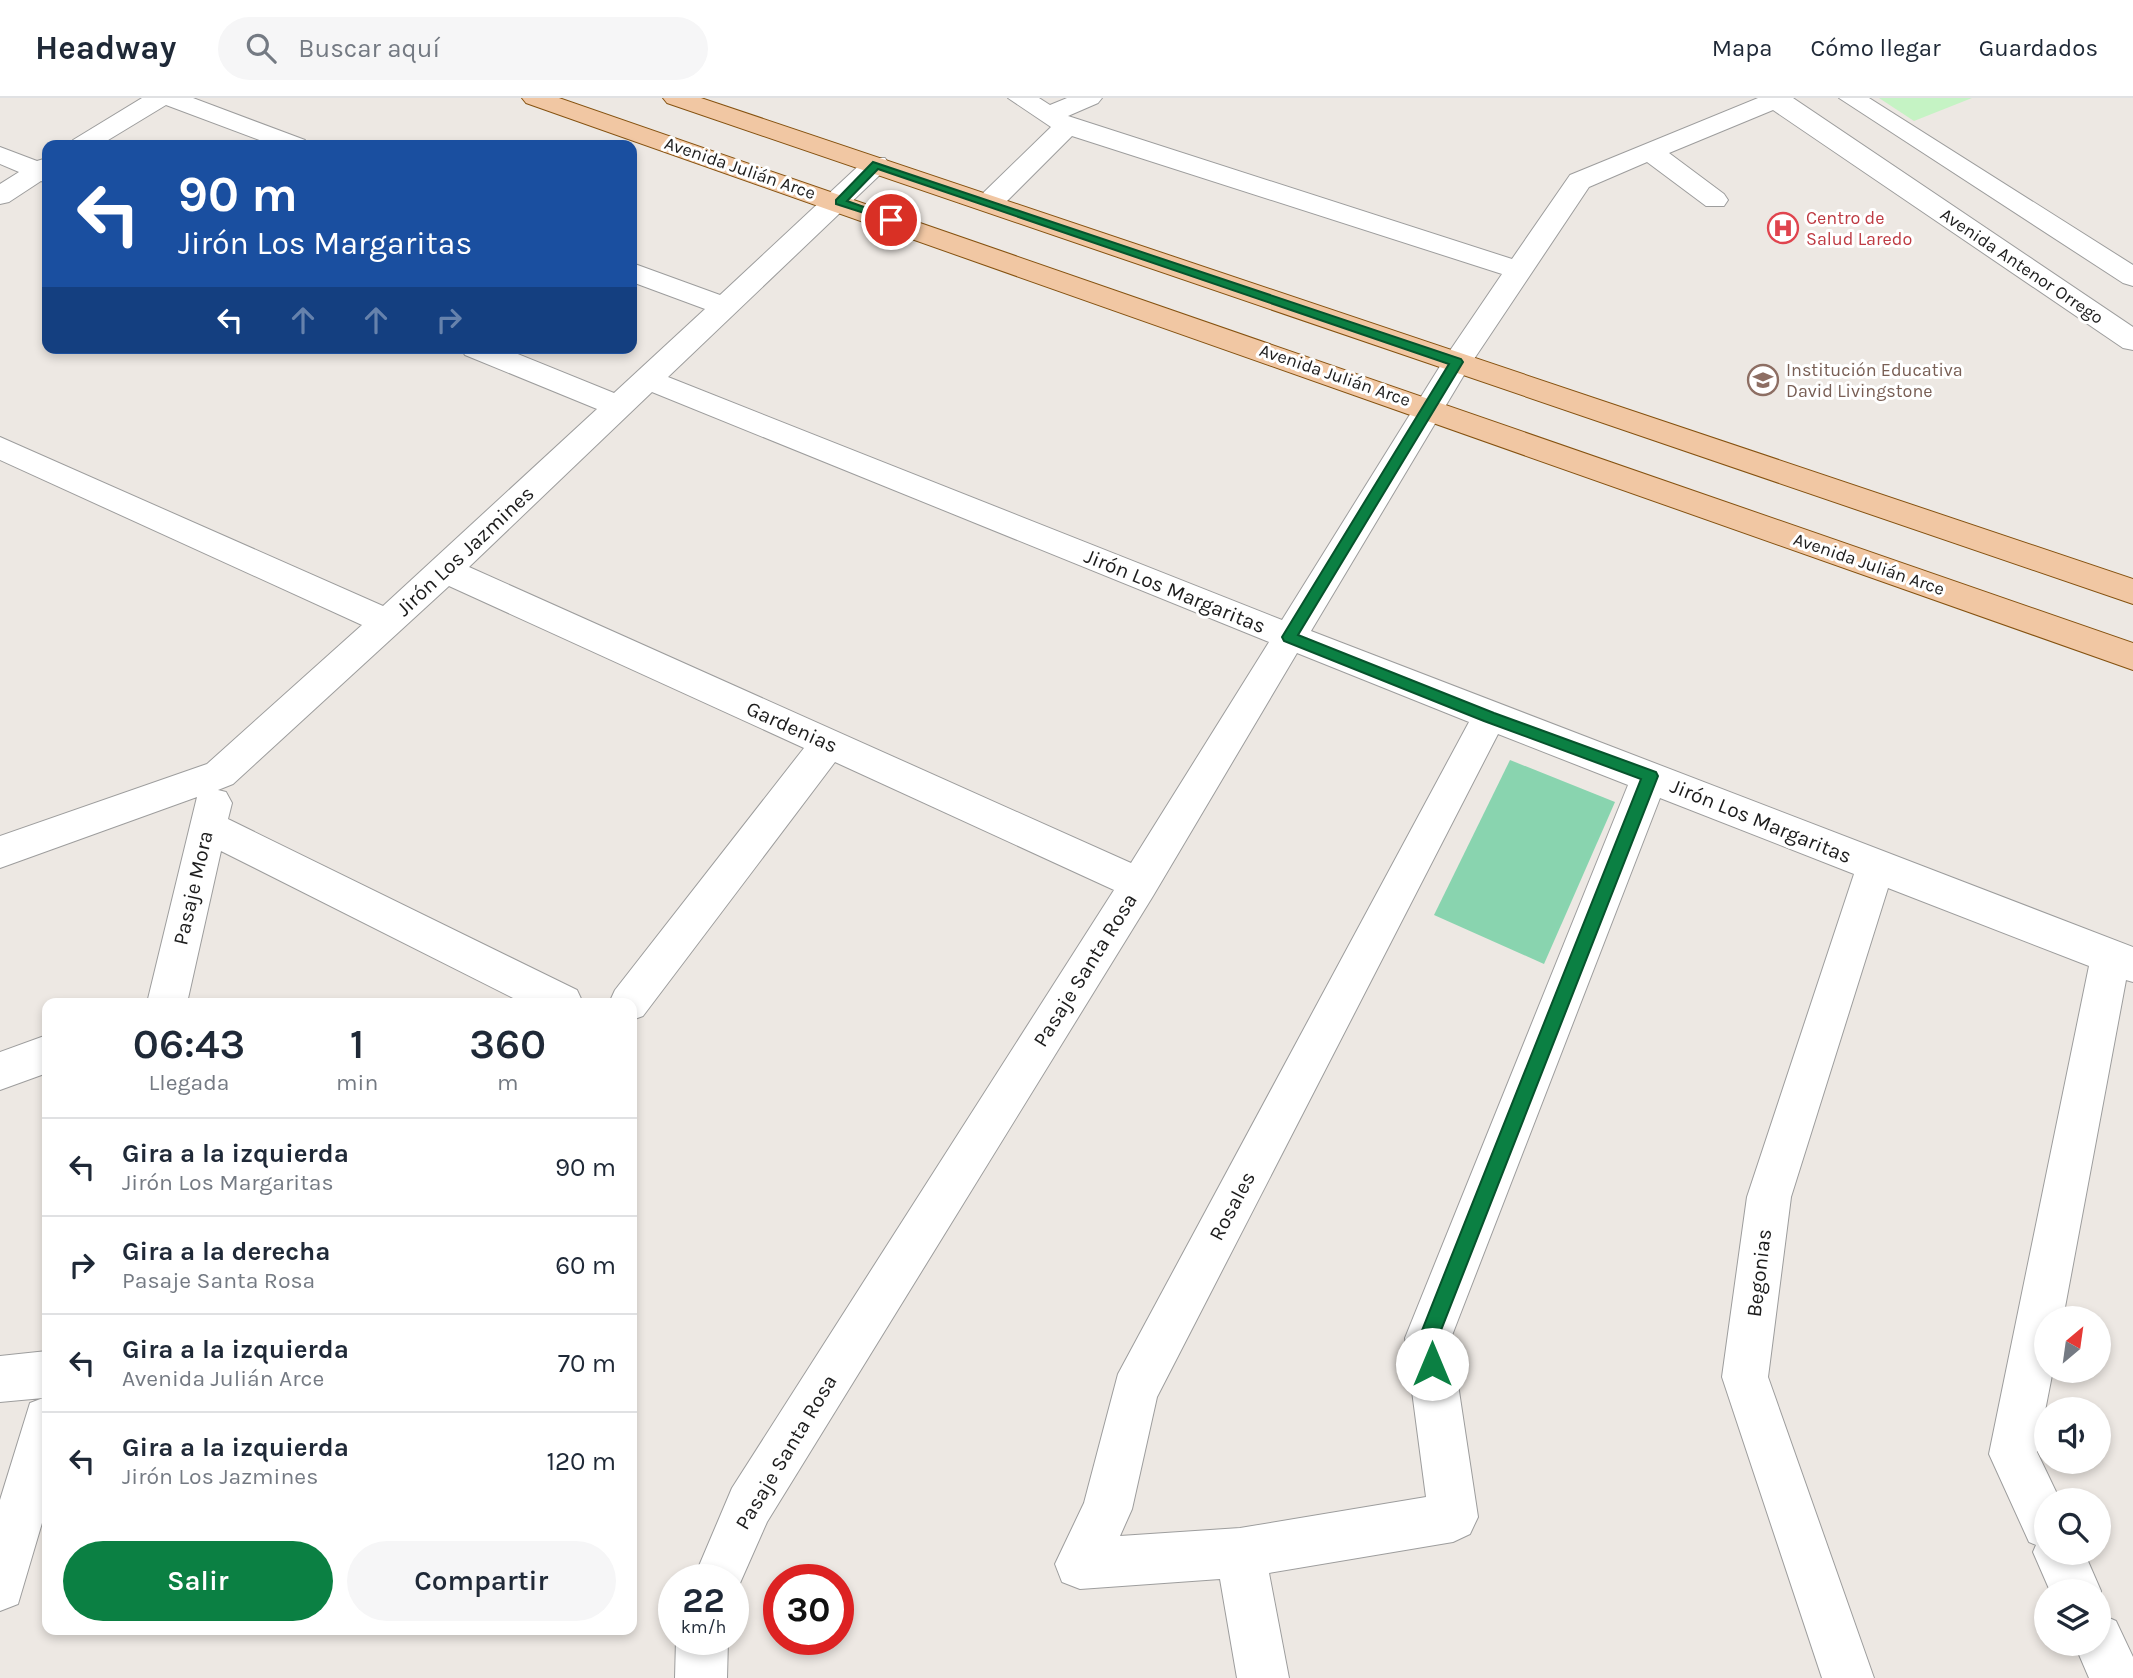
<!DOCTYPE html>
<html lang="es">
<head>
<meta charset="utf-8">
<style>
  :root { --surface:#fff; --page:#f6f6f7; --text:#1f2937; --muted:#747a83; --line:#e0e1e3; --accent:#0b8043 }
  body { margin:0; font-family:Karla,sans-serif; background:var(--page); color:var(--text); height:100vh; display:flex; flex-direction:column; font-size:26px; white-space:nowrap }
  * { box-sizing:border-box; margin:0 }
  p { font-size:23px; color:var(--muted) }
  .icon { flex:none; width:38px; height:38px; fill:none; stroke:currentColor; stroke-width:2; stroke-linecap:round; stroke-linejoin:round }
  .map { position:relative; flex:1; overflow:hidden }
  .details { position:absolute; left:42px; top:900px; width:595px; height:637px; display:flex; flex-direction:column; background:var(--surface); border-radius:14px; box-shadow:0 4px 10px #0003 }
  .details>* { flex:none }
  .hud { position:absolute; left:42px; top:42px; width:595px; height:214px; border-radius:14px; box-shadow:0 4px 10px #0003; background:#1a4fa0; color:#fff; overflow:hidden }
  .needle { width:46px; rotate:29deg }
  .controls { position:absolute; left:2034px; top:1208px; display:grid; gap:14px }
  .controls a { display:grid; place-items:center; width:77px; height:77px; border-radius:50%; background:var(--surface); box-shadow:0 4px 10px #0003; font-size:35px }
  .speed { position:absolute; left:658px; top:1466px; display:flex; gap:14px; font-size:35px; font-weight:700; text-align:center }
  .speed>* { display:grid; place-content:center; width:91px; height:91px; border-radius:50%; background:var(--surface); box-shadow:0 4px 10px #0003; line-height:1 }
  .speed small { font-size:18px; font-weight:400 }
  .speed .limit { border:10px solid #d22; background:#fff; color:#111 }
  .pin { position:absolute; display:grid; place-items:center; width:60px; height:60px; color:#fff; margin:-30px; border:4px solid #fff; border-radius:50%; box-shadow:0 2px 7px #0007 }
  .me { position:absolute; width:77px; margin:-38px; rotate:0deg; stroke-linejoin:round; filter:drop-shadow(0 0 5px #0008) }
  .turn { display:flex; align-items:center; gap:24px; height:147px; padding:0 21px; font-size:32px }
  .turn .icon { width:91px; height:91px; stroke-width:2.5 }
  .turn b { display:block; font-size:49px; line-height:60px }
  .lanes { display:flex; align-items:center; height:66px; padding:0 21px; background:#0003; justify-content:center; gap:35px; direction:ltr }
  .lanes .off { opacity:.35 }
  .eta { display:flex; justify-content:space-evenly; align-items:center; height:119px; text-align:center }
  .eta b { font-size:42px; font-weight:600; line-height:49px }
  .action { display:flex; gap:14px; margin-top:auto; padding:14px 21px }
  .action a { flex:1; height:80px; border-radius:42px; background:var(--accent); color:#fff; font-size:28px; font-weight:600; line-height:80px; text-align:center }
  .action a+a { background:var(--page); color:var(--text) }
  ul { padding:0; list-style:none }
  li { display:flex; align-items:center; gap:21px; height:98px; padding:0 21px; border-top:2px solid var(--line) }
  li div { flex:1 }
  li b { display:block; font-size:26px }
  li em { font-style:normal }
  header { display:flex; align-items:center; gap:42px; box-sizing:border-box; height:98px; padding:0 35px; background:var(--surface); border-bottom:2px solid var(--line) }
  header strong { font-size:33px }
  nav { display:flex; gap:38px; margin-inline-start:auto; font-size:24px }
  .search { width:490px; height:63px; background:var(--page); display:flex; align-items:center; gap:18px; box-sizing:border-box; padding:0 24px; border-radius:38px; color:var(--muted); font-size:26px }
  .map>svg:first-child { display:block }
  .park { fill:#c5f3c4 }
  .pitch { fill:#89d4af }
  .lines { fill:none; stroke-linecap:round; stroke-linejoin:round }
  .minor-casing { stroke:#9d9d9d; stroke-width:2 }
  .major-casing { stroke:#855210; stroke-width:2 }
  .minor { fill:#fff; fill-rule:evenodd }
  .major { fill:#f1c7a3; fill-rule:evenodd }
  .route { fill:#0b8043; stroke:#07532c; stroke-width:2 }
  .labels { text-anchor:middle; stroke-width:6; stroke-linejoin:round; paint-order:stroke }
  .far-street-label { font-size:18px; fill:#1c1c1c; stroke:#fff }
  .far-health-label { font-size:18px; fill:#be3a42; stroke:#fff; text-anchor:start }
  .far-education-label { font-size:18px; fill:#785e54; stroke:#fff; text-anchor:start }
  .street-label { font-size:21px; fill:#1c1c1c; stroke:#fff }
</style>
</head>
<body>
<header>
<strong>Headway</strong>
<div class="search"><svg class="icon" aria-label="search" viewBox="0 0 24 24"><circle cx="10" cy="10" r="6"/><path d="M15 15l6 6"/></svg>Buscar aquí</div>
<nav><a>Mapa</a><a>Cómo llegar</a><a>Guardados</a></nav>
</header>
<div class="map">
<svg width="2133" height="1580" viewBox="0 0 2133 1580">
  <rect width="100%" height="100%" fill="#ede8e3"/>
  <path class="park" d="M1879,0H1972L1914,23Z"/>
  <path class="pitch" d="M1510,662L1615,704L1544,866L1434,817Z"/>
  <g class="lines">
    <g class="minor-casing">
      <path id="minor" d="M142,0H193L305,42L309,47H273L166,7L100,47H69L73,42Z
        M1008,0H1039L1050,7L1067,0H1102L1098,5L1068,18L1512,161L1570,77L1758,0H1793L2133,229V252L2123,250L1773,12L1669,55L1724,96L1728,102L1724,108H1706L1647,64L1589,89L1470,267L1311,533L2133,849V884L2126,882L2063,1220H2046V1272H2053L2037,1354L2060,1402H2046V1454H2084L2101,1493L2098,1500V1493H2050L2033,1454L2036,1447L2029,1444L1989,1356L2089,868L1888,790L1791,1099L1768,1279L1874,1580H1822L1722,1279L1747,1099L1854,776L1660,700L1451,1240L1478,1419L1470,1436L1453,1444L1269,1475L1289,1580H1237L1220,1481L1080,1491L1062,1484L1055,1466L1084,1405L1118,1276L1469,624L1297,555L1153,798L767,1424L733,1501V1482H693L732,1390L1114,792L835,664L643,918L632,922V905H609L615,892L804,650L449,488L233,686L218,692L226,694L232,705L228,721L577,892L583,905H523L221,753L187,905H147L197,699L0,770V738L207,666L362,527L0,362V339L383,508L597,311L465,257L460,250H503L614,295L705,211L632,184V165L720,197L867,60H885L889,66L885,72L668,279L1282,522L1447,257L1502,176L1072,38L999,111H979L976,105L979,99L1051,29ZM652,294L1269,544L1131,765L469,469ZM1498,636L1628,687L1405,1240L1426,1399L1240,1430L1120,1438L1132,1411L1157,1299Z
        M1839,0H1869L2133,167V188L2123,185Z
        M0,49L37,63L47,60V85L41,83L9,104L0,106V86L19,74L0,66Z
        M47,937V975L0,992V954Z
        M47,1253V1408L18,1506L0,1513V1402L30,1305L43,1300L0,1304V1258Z
        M2098,1515L2116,1523L2133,1559V1580H2089L2074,1545H2098Z
        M676,1542H728L727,1580H675Z"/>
    </g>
    <g class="major-casing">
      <path id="major" d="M522,0H559L2133,545V572L526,5Z
        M663,0H701L2133,481V506L667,5Z"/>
    </g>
    <use href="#minor" class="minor"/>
    <use href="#major" class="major"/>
  </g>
  <path class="route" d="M873,64L1461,261L1463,264L1298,537L1494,615L1656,674L1658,678L1438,1240L1441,1266L1438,1273L1432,1275L1425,1273L1419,1240L1641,681L1484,623L1284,543L1282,539L1449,266L878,71L847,103L895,120V125L836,106V102Z"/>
  <defs>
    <g id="hospital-ring" transform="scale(1.575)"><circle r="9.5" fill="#fff" stroke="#e0444e" stroke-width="1.5"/><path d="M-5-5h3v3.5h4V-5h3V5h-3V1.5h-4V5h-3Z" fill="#e0444e"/></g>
    <g id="school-ring" transform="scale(1.575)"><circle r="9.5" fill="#fff" stroke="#8d6e63" stroke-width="1.5"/><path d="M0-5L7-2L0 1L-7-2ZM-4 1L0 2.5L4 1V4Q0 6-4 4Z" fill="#8d6e63"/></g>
  </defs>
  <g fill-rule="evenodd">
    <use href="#hospital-ring" x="1783" y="130"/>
    <use href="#school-ring" x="1763" y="282"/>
  </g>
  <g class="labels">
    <g class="far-street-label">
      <text transform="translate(740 70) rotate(19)" y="6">Avenida Julián Arce</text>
      <text transform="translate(2022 168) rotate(34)" y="6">Avenida Antenor Orrego</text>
      <text transform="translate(1335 277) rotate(19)" y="6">Avenida Julián Arce</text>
      <text transform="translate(1869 466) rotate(19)" y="6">Avenida Julián Arce</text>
    </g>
    <g class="far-health-label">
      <text x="1806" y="126">Centro de<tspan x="1806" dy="21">Salud Laredo</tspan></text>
    </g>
    <g class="far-education-label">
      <text x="1786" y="278">Institución Educativa<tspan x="1786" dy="21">David Livingstone</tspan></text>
    </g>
    <g class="street-label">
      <text transform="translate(465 453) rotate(-43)" y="7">Jirón Los Jazmines</text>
      <text transform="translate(1175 493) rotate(22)" y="7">Jirón Los Margaritas</text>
      <text transform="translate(792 629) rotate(24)" y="7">Gardenias</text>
      <text transform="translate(1761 723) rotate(22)" y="7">Jirón Los Margaritas</text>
      <text transform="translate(193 790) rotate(-77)" y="7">Pasaje Mora</text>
      <text transform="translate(1085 872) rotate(-58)" y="7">Pasaje Santa Rosa</text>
      <text transform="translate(1232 1108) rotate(-62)" y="7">Rosales</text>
      <text transform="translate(1759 1175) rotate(-83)" y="7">Begonias</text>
      <text transform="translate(786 1354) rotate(-59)" y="7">Pasaje Santa Rosa</text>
    </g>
  </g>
</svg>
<div class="controls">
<a><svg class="needle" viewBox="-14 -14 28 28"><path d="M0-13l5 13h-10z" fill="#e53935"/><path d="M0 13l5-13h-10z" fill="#747a83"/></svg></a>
<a><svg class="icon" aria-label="sound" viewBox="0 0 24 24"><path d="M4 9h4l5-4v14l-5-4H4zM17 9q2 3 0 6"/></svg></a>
<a><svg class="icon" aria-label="search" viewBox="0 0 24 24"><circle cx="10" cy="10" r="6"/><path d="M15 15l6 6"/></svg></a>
<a><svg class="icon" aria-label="layers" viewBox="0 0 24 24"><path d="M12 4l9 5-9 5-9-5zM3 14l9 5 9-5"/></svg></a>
</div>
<div class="speed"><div>22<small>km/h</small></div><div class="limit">30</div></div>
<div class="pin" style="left:891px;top:122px;background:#d93025"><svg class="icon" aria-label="arrive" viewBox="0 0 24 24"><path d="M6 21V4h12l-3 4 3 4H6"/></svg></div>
<svg class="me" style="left:1432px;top:1266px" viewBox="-20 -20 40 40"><circle r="19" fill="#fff"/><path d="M0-13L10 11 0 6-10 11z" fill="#0b8043"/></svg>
<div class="hud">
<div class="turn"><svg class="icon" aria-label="left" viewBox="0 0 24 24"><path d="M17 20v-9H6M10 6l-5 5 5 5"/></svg><div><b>90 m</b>Jirón Los Margaritas</div></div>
<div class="lanes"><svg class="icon" aria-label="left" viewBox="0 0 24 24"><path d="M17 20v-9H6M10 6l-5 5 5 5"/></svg><svg class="icon off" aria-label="ahead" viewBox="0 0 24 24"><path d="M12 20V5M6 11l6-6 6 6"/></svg><svg class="icon off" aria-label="ahead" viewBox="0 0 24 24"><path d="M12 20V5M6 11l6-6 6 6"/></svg><svg class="icon off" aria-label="right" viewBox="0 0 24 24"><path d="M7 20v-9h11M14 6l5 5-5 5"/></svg></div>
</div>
<section class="details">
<div class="eta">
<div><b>06:43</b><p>Llegada</p></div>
<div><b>1</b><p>min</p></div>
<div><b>360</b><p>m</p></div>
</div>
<ul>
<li><svg class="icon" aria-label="left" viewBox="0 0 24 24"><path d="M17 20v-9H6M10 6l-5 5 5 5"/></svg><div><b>Gira a la izquierda</b><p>Jirón Los Margaritas</p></div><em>90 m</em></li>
<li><svg class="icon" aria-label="right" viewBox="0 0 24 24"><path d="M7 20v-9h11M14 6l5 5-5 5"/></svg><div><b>Gira a la derecha</b><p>Pasaje Santa Rosa</p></div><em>60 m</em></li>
<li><svg class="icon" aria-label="left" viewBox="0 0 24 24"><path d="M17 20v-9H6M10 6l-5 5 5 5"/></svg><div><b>Gira a la izquierda</b><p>Avenida Julián Arce</p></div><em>70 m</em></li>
<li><svg class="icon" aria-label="left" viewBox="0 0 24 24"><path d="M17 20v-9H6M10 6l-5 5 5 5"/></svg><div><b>Gira a la izquierda</b><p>Jirón Los Jazmines</p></div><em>120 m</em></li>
</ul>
<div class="action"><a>Salir</a><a>Compartir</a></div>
</section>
</div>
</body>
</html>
